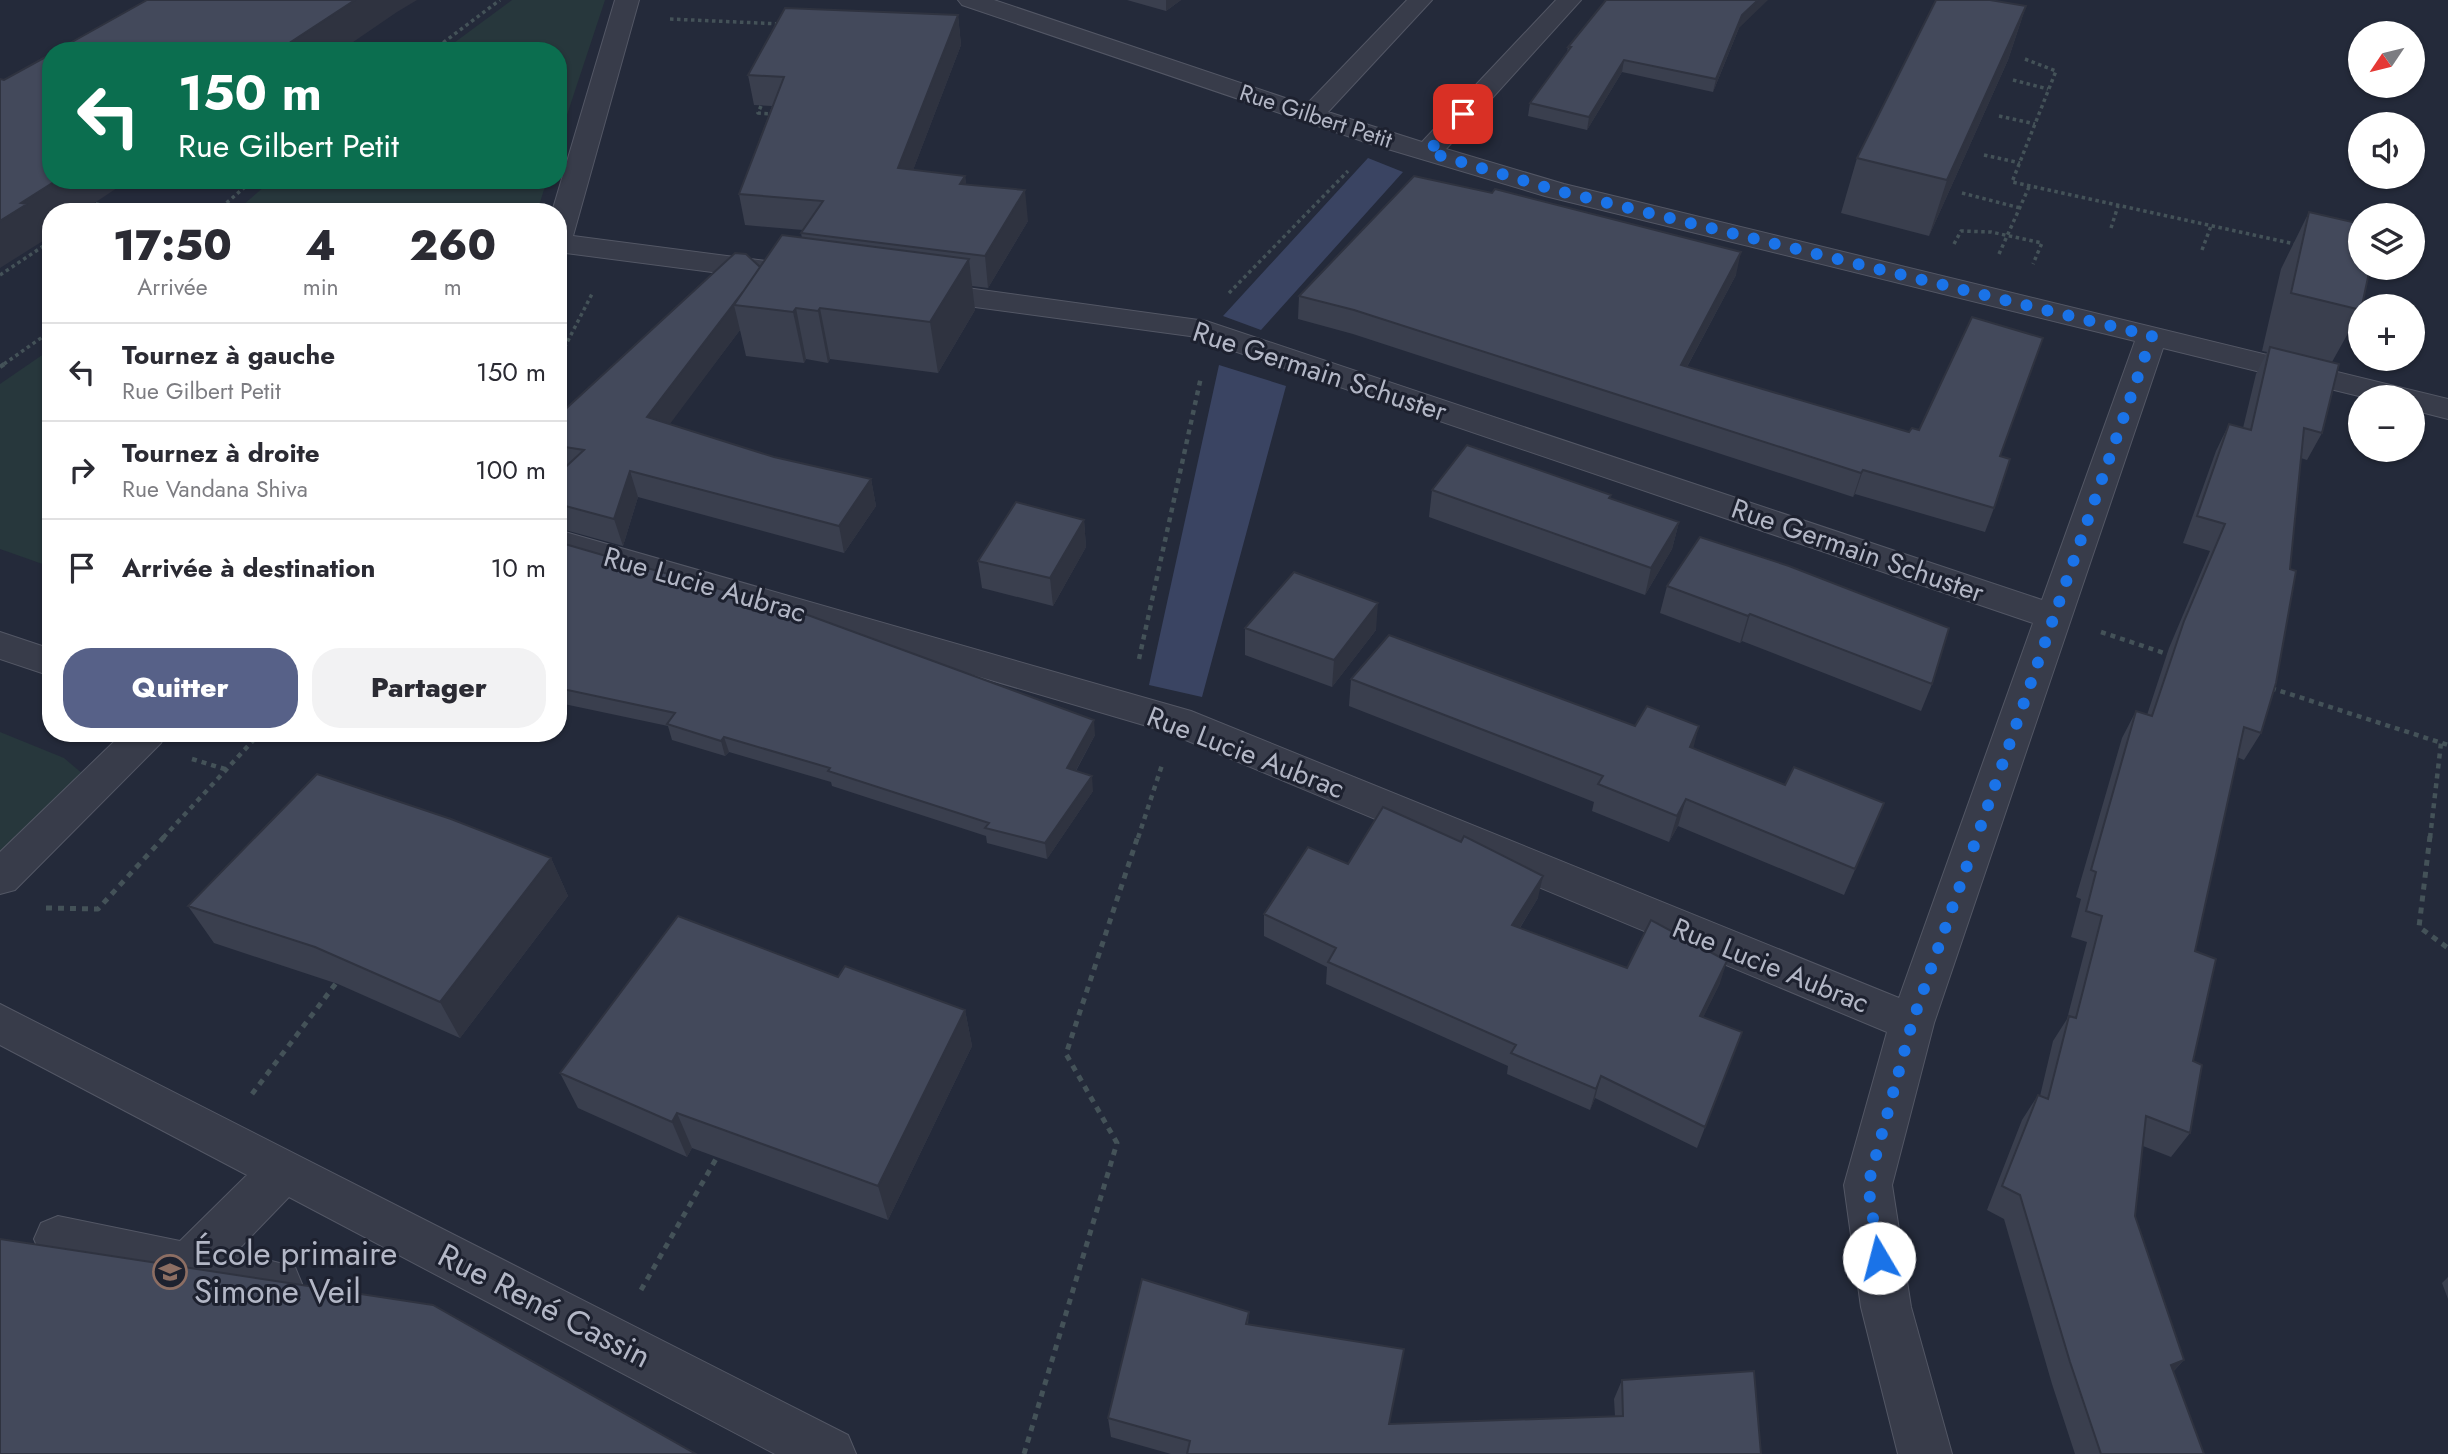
<!DOCTYPE html>
<html lang="fr">
<head>
<meta charset="utf-8">
<style>
  :root { --surface:#fff; --page:#f2f2f3; --text:#2b2b33; --muted:#7c7c81; --line:#e1e1e2; --accent:#576188 }
  body { margin:0; font-family:Jost,sans-serif; background:var(--page); color:var(--text); height:100vh; display:flex; flex-direction:column; font-size:26px; white-space:nowrap }
  * { box-sizing:border-box; margin:0 }
  p { font-size:23px; color:var(--muted) }
  .icon { flex:none; width:38px; height:38px; fill:none; stroke:currentColor; stroke-width:2; stroke-linecap:round; stroke-linejoin:round }
  .map { position:relative; flex:1; overflow:hidden }
  .side { position:absolute; left:42px; top:203px; width:525px; height:539px; display:flex; flex-direction:column; background:var(--surface); border-radius:28px; box-shadow:0 2px 5px #0004 }
  .side>* { flex:none }
  .guide { position:absolute; left:42px; top:42px; width:525px; height:147px; border-radius:28px; box-shadow:0 2px 5px #0004; background:#0b6e4f; color:#fff; overflow:hidden }
  .needle { width:46px; rotate:235deg }
  .buttons { position:absolute; left:2348px; top:21px; display:grid; gap:14px }
  .buttons a { display:grid; place-items:center; width:77px; height:77px; border-radius:50%; background:var(--surface); box-shadow:0 2px 5px #0004; font-size:35px }
  .pin { position:absolute; display:grid; place-items:center; width:60px; height:60px; color:#fff; margin:-30px; border-radius:14px; box-shadow:0 4px 10px #0006 }
  .me { position:absolute; width:77px; margin:-38px; rotate:352deg; stroke-linejoin:round; filter:drop-shadow(0 0 5px #0008) }
  .turn { display:flex; align-items:center; gap:24px; height:147px; padding:0 21px; font-size:32px }
  .turn .icon { width:91px; height:91px; stroke-width:2.5 }
  .turn b { display:block; font-size:49px; line-height:60px }
  .eta { display:flex; justify-content:space-evenly; align-items:center; height:119px; text-align:center }
  .eta b { font-size:42px; font-weight:800; line-height:49px }
  .primary-button { display:flex; gap:14px; margin-top:auto; padding:14px 21px }
  .primary-button a { flex:1; height:80px; border-radius:28px; background:var(--accent); color:#fff; font-size:28px; font-weight:800; line-height:80px; text-align:center }
  .primary-button a+a { background:var(--page); color:var(--text) }
  ul { padding:0; list-style:none }
  li { display:flex; align-items:center; gap:21px; height:98px; padding:0 21px; border-top:2px solid var(--line) }
  li div { flex:1 }
  li b { display:block; font-size:26px }
  li em { font-style:normal }
  .map>svg:first-child { display:block }
  .green { fill:#27373c }
  .water { fill:#3a4462 }
  .lines { fill:none; stroke-linecap:round; stroke-linejoin:round }
  .minor-casing { stroke:#535765; stroke-width:2 }
  .path-far2 { stroke:#445258; stroke-width:3.5; stroke-dasharray:3.5 3.5; stroke-linecap:butt }
  .path-far1 { stroke:#445258; stroke-width:4.5; stroke-dasharray:5 5; stroke-linecap:butt }
  .path { stroke:#445258; stroke-width:5; stroke-dasharray:6 6; stroke-linecap:butt }
  .minor { fill:#383c4a; fill-rule:evenodd }
  .wall { fill:#3a3f4e }
  .shaded-wall { fill:#2f3340 }
  .building { fill:#43495b; stroke:#2f3340; stroke-width:2 }
  .route { stroke:#1a73e8; stroke-width:12; stroke-dasharray:0 21.6 }
  .labels { text-anchor:middle; stroke-width:6; stroke-linejoin:round; paint-order:stroke }
  .far-street-label { font-size:23px; fill:#b3b7c6; stroke:#1d212f }
  .street-label { font-size:28px; fill:#b3b7c6; stroke:#1d212f }
  .near-poi-label { font-size:33px; fill:#b3b7c6; stroke:#1d212f; text-anchor:start }
  .near-street-label { font-size:33px; fill:#b3b7c6; stroke:#1d212f }
</style>
</head>
<body>
<div class="map">
<svg width="2448" height="1454" viewBox="0 0 2448 1454">
  <rect width="100%" height="100%" fill="#242a3a"/>
  <path class="green" d="M512,0H605L558,142V51H443Z
    M272,180H547L537,212H235Z
    M51,349V567L0,549V384Z
    M0,732L64,758L84,775L0,871Z"/>
  <path class="water" d="M1368,158L1403,172L1261,330L1223,316Z
    M1219,365L1286,386L1202,697L1149,685Z"/>
  <g class="lines">
    <g class="minor-casing">
      <path id="minor" d="M615,0H639L573,236L773,262L783,265L788,271L783,277L773,280L558,252V212H552Z
        M958,0H994L1306,105L1407,0H1432L1328,112L1422,142L1556,0H1581L1446,149L1564,184L2448,399V419L2413,410V397H2363L2163,348L1934,1023L1892,1185L1911,1307L1952,1454H1898L1861,1307L1844,1185L1887,1032L1164,731L558,553V530L1191,711L1899,998L2033,623L1190,336L923,300L912,297L908,291L912,285L923,282L1206,321L2042,600L2135,341L1545,196L1371,144L962,5Z
        M0,632L51,649V676L0,659Z
        M123,733H166L161,743L15,890L0,894V852Z
        M0,1004L848,1435L856,1454H775L289,1197L236,1252L295,1267L302,1284L295,1301L277,1307L58,1262L41,1255L34,1239L41,1223L58,1216L180,1241L247,1175L0,1045Z"/>
    </g>
    <path class="path-far2" d="M670,19L781,24
      M432,51L500,0
      M2025,59L2056,71L2012,182L2299,245
      M2013,80L2048,89
      M761,106L758,113L773,114
      M1999,116L2035,124
      M1984,155L2020,163
      M1962,193L2020,208
      M89,202L129,212
      M94,212L104,205
      M216,212L253,180
      M2111,228L2118,206
      M1954,244L1961,231L1991,232L2042,243L2033,264
      M2202,250L2211,226
      M1999,254L2029,187
      M0,275L51,241
      M1229,293L1348,171
      M558,360L593,292
      M4,364L51,331"/>
    <path class="path-far1" d="M0,367L6,363
      M2101,632L2173,656
      M1139,659L1201,377
      M2271,688L2448,745
      M192,759L228,770
      M163,838L260,733
      M1138,838L1162,765
      M2430,838L2441,743"/>
    <path class="path" d="M2430,836L2419,927L2448,948
      M46,908L98,909L165,836
      M252,1094L340,978
      M641,1290L720,1152
      M1024,1454L1117,1143L1066,1054L1138,836"/>
    <use href="#minor" class="minor"/>
  </g>
  <path class="wall" d="M1127,0H1181L1166,11Z
    M2026,6L2008,60L1929,236L1841,213L1857,158Z
    M958,15L961,45L913,170L965,176L966,185L1028,221L988,288L972,286L975,310L938,373L830,359L828,363L806,359L804,363L746,356L740,330L669,424L774,457L871,479L876,506L844,553L638,497L623,546L558,528V474L561,471H558V416L760,267L802,238L801,233L803,230L745,225L739,194L772,106L754,105L748,75Z
    M1739,28L1713,92L1622,72L1587,130L1528,116L1530,103L1567,52L1568,47Z
    M2309,212L2361,310L2332,362L2322,433L2307,460L2301,458L2261,733L2244,760L2237,757L2195,951L2193,1061L2190,1133L2171,1157L2143,1146L2135,1216L2184,1360L2173,1372L2204,1454H2075L2052,1384L2004,1219L1987,1210L2022,1120L2038,1095L2040,1096L2053,1041L2067,1019L2087,942L2071,937L2081,899L2076,897L2122,738L2136,711L2147,715L2169,648L2210,551L2183,543L2216,451L2229,424L2243,428L2256,374L2267,352L2262,351L2281,269Z
    M1736,275L1687,367L1909,432L2000,456L1994,508L1985,532L1855,494L1853,497L1353,334L1298,319L1299,296Z
    M1432,490L1679,522L1672,549L1645,595L1429,517Z
    M1084,520L1086,547L1053,606L982,588L978,561Z
    M558,542L1095,735L1076,771L1093,791L1047,859L987,843L986,836L832,786L831,782L729,752L725,756L672,740L668,726L564,704L560,708H558Z
    M1667,586L1949,628L1932,684L1921,711L1742,641L1740,643L1660,613Z
    M1245,628L1376,630L1332,687L1245,655Z
    M1351,679L1785,785L1884,803L1844,895L1678,826L1669,842L1592,811L1594,802L1349,706Z
    M551,858L568,896L460,1038L338,984L214,943L188,906Z
    M1538,898L1520,928L1627,968L1720,983L1703,1017L1742,1032L1697,1148L1595,1098L1590,1110L1507,1074L1508,1066L1326,984L1327,967L1264,936V914Z
    M838,977L965,1010L972,1046L888,1220L692,1148L687,1157L578,1108L560,1073Z
    M2448,1277V1299L2442,1283Z
    M1249,1312L1248,1324L1404,1349L1389,1424L1615,1416L1614,1399L1622,1380L1761,1454H1171L1111,1437L1108,1418Z"/>
  <path class="shaded-wall" d="M355,0H417L397,12L340,51H277Z
    M1166,0H1181L1166,11Z
    M1758,0H1768L1739,28L1713,92L1716,79L1742,15Z
    M2026,6L2008,60L1929,236L1947,180Z
    M958,15L961,45L902,199L898,168Z
    M1624,60L1622,72L1587,130L1589,117Z
    M965,176L969,207L960,184Z
    M57,180H129L81,212H51V231L44,236L46,239L0,268V221L21,203Z
    M1025,190L1028,221L988,288L985,256Z
    M1741,252L1736,275L1675,389L1681,365Z
    M969,259L975,310L938,373L930,322Z
    M761,267L734,305L740,330L655,444L647,417Z
    M796,308L806,359L804,363L793,312Z
    M820,308L830,359L828,363L818,311Z
    M1863,470L1855,494L1853,497L1861,473Z
    M630,471L638,497L623,546L614,519Z
    M871,479L876,506L844,553L839,526Z
    M1084,520L1086,547L1053,606L1050,578Z
    M1679,522L1672,549L1645,595L1651,568Z
    M1378,603L1376,630L1332,687L1334,660Z
    M1750,614L1742,641L1740,643L1748,616Z
    M558,689L564,704L560,708L558,704Z
    M1094,720L1095,735L1069,783L1067,768Z
    M1699,726L1692,753L1690,747Z
    M724,737L729,752L725,756L721,741Z
    M1092,776L1093,791L1047,859L1045,843Z
    M1686,799L1678,826L1669,842L1677,816Z
    M551,858L568,896L460,1038L440,1002Z
    M1543,876L1538,898L1508,947L1512,925Z
    M1727,961L1720,983L1693,1038L1700,1016Z
    M965,1010L972,1046L888,1220L878,1186Z
    M1601,1076L1595,1098L1590,1110L1596,1089Z
    M677,1113L692,1148L687,1157L672,1122Z
    M2184,1360L2163,1382L2171,1365Z"/>
  <path class="building" d="M147,0H355L277,51H56Z
    M1606,0H1758L1742,15L1716,79L1624,60L1589,117L1530,103L1571,47H1568Z
    M1936,0H1990L2026,6L1947,180L1857,158Z
    M785,8L958,15L898,168L965,176L960,184L1025,190L985,256L801,233L823,201L739,194L784,77L748,75Z
    M51,54V180H57L21,203L27,204L0,221V79L4,80Z
    M1414,176L1492,193L1495,189L1741,252L1681,365L1909,432L1912,428L1919,430L1972,317L2043,338L2000,456L2010,459L1994,508L1863,470L1861,473L1354,310L1299,296Z
    M2309,212L2361,224V268H2370L2361,310L2291,293Z
    M782,235L969,259L930,322L820,308L818,311L796,308L793,312L734,305Z
    M735,253L746,254L760,267L745,289L647,417L774,457L871,479L839,526L630,471L614,519L558,504V474L584,450L558,446V416Z
    M2270,347L2339,364L2322,433L2304,428L2290,569L2296,571L2276,683L2261,733L2244,727L2195,951L2216,959L2193,1061L2202,1065L2190,1133L2146,1116L2135,1216L2184,1360L2171,1365L2204,1454H2101L2070,1362L2020,1195L2002,1186L2038,1095L2048,1099L2069,1016L2076,1018L2102,916L2086,911L2096,872L2091,870L2136,711L2152,716L2184,621L2225,524L2197,516L2229,424L2251,430Z
    M1467,445L1611,495L1609,498L1679,522L1651,568L1432,490Z
    M1016,502L1084,520L1050,578L978,561Z
    M1700,537L1789,566L1949,628L1932,684L1750,614L1748,616L1667,586Z
    M558,542L805,614L1094,720L1067,768L1092,776L1045,843L985,828L989,823L828,771L830,768L724,737L721,741L667,724L675,713L558,688Z
    M1294,572L1378,603L1334,660L1245,628Z
    M1389,635L1635,726L1647,706L1699,726L1690,747L1785,785L1794,767L1884,803L1855,869L1686,799L1677,816L1598,784L1603,776L1351,679Z
    M317,774L451,819L551,858L440,1002L315,947L188,906Z
    M1383,807L1461,842L1464,836L1543,876L1512,925L1627,968L1651,920L1727,961L1700,1016L1742,1032L1705,1127L1601,1076L1596,1089L1511,1053L1516,1045L1328,962L1336,948L1264,914L1308,847L1348,864Z
    M678,916L838,977L845,966L965,1010L878,1186L677,1113L672,1122L560,1073Z
    M0,1239L433,1305L696,1454H0Z
    M1142,1279L1249,1312L1246,1324L1404,1349L1389,1424L1623,1416L1622,1380L1754,1371L1761,1454H1187L1190,1441L1108,1418Z"/>
  <g class="lines">
    <path class="route" d="M1463,114L1428,152L1555,190L2152,336L1912,1023L1868,1185L1879,1258"/>
  </g>
  <defs>
    <g id="school-ring" transform="scale(1.75)"><circle r="9.5" fill="#1d212f" stroke="#8d6e63" stroke-width="1.5"/><path d="M0-5L7-2L0 1L-7-2ZM-4 1L0 2.5L4 1V4Q0 6-4 4Z" fill="#8d6e63"/></g>
  </defs>
  <g fill-rule="evenodd">
    <use href="#school-ring" x="170" y="1272"/>
  </g>
  <g class="labels">
    <g class="far-street-label">
      <text transform="translate(1316 116) rotate(18)" y="8">Rue Gilbert Petit</text>
    </g>
    <g class="street-label">
      <text transform="translate(1320 371) rotate(18)" y="10">Rue Germain Schuster</text>
      <text transform="translate(1858 550) rotate(19)" y="10">Rue Germain Schuster</text>
      <text transform="translate(705 584) rotate(16)" y="10">Rue Lucie Aubrac</text>
      <text transform="translate(1246 752) rotate(21)" y="10">Rue Lucie Aubrac</text>
      <text transform="translate(1771 965) rotate(22)" y="10">Rue Lucie Aubrac</text>
    </g>
    <g class="near-poi-label">
      <text x="194" y="1265">École primaire<tspan x="194" dy="38">Simone Veil</tspan></text>
    </g>
    <g class="near-street-label">
      <text transform="translate(545 1305) rotate(27)" y="12">Rue René Cassin</text>
    </g>
  </g>
</svg>
<div class="buttons">
<a><svg class="needle" viewBox="-14 -14 28 28"><path d="M0-13l5 13h-10z" fill="#e53935"/><path d="M0 13l5-13h-10z" fill="#7c7c81"/></svg></a>
<a><svg class="icon" aria-label="sound" viewBox="0 0 24 24"><path d="M4 9h4l5-4v14l-5-4H4zM17 9q2 3 0 6"/></svg></a>
<a><svg class="icon" aria-label="layers" viewBox="0 0 24 24"><path d="M12 4l9 5-9 5-9-5zM3 14l9 5 9-5"/></svg></a>
<a>+</a>
<a>−</a>
</div>
<div class="pin" style="left:1463px;top:114px;background:#d93025"><svg class="icon" aria-label="arrive" viewBox="0 0 24 24"><path d="M6 21V4h12l-3 4 3 4H6"/></svg></div>
<svg class="me" style="left:1879px;top:1258px" viewBox="-20 -20 40 40"><circle r="19" fill="#fff"/><path d="M0-13L10 11 0 6-10 11z" fill="#1a73e8"/></svg>
<div class="guide">
<div class="turn"><svg class="icon" aria-label="left" viewBox="0 0 24 24"><path d="M17 20v-9H6M10 6l-5 5 5 5"/></svg><div><b>150 m</b>Rue Gilbert Petit</div></div>
</div>
<section class="side">
<div class="eta">
<div><b>17:50</b><p>Arrivée</p></div>
<div><b>4</b><p>min</p></div>
<div><b>260</b><p>m</p></div>
</div>
<ul>
<li><svg class="icon" aria-label="left" viewBox="0 0 24 24"><path d="M17 20v-9H6M10 6l-5 5 5 5"/></svg><div><b>Tournez à gauche</b><p>Rue Gilbert Petit</p></div><em>150 m</em></li>
<li><svg class="icon" aria-label="right" viewBox="0 0 24 24"><path d="M7 20v-9h11M14 6l5 5-5 5"/></svg><div><b>Tournez à droite</b><p>Rue Vandana Shiva</p></div><em>100 m</em></li>
<li><svg class="icon" aria-label="arrive" viewBox="0 0 24 24"><path d="M6 21V4h12l-3 4 3 4H6"/></svg><div><b>Arrivée à destination</b></div><em>10 m</em></li>
</ul>
<div class="primary-button"><a>Quitter</a><a>Partager</a></div>
</section>
</div>
</body>
</html>
